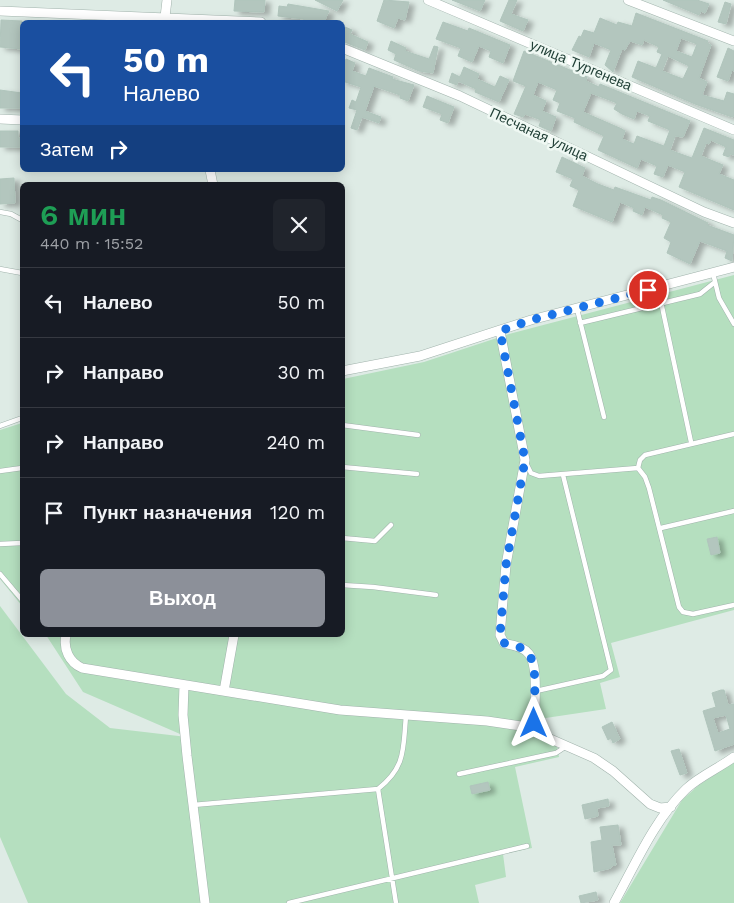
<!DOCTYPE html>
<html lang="ru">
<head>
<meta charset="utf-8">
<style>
  :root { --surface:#171b24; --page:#20242c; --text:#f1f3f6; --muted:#9ea1a6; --line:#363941; --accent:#8c9099 }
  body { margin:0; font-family:"Work Sans",sans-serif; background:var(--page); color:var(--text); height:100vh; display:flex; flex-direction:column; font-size:19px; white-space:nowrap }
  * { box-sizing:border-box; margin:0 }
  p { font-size:16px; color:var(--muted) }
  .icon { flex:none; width:28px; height:28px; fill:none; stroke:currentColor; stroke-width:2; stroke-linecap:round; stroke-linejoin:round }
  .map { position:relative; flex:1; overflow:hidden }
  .side { position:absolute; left:20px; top:182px; width:325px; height:455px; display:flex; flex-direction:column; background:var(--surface); border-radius:8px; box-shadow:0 2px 12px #0003 }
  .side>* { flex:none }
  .banner { position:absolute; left:20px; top:20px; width:325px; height:152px; border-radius:8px; box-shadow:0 2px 12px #0003; background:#1a4fa0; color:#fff; overflow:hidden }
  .pin { position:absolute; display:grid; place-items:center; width:42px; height:42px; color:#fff; margin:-21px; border:2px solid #fff; border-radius:50%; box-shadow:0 1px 5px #0007 }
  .me { position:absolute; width:55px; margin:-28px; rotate:0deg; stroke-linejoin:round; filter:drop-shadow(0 0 4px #0008) }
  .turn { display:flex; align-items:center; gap:18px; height:105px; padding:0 20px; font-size:22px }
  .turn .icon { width:65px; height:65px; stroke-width:2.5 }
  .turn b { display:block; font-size:35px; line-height:42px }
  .then { display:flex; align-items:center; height:48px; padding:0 20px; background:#0003; gap:10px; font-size:19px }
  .round { display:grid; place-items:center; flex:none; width:52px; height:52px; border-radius:8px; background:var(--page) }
  .overview { display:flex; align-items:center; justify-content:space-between; height:85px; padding:0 20px }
  h1 { font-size:30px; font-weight:600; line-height:38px; color:#1e9e55 }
  .cta { display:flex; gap:10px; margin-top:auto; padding:10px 20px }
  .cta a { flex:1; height:58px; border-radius:8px; background:var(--accent); color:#fff; font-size:20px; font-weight:600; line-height:58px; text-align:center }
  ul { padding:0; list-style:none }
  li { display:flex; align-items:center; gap:15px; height:70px; padding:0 20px; border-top:1px solid var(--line) }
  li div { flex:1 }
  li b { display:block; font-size:19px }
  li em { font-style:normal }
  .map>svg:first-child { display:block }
  .green { fill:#b5dfbf }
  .building { fill:#b3c6be; stroke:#b0c5bc; fill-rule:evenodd; filter:url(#shadow) }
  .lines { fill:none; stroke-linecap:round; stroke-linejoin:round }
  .service-casing { stroke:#a1b3ac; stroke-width:5.5 }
  .minor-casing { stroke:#a1b3ac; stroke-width:10 }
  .service { stroke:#fff; stroke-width:4.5 }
  .minor { stroke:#fff; stroke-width:9 }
  .route { stroke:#1a73e8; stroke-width:9; stroke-dasharray:0 16.2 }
  .labels { text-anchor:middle; stroke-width:5; stroke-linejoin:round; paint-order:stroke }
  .street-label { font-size:14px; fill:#1e3d34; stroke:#eff8f3 }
</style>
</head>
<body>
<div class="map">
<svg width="734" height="903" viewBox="0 0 734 903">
  <defs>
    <filter id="shadow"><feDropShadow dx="5.5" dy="3" stdDeviation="2.5" flood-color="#0004"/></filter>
  </defs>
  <rect width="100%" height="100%" fill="#deebe5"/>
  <path class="green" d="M734,275V610L611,643L620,677L600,683L606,709L539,719C538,731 547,735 556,741L559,757L515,767L532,848L503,854L506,877L475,885L479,903H28L0,837V606L66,694L110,728L187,737L83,692L46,635H342L343,379L424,362L509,334Z
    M22,423V606L0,579V430Z
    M734,762V903H620L682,800L699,785Z"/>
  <path class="building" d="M235,0H265L264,12L234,11Z
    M315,0H343L337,11Z
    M384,0L409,2L405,20L398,18L394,28L377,21Z
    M452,0H485L480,11Z
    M509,0H517L511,14L528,20L523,31L500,21Z
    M663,0H697L709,4L705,13L701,11L699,15Z
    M725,2L731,4L726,24L718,22Z
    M288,4L329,11L324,22H303L304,19L278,16L279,6L287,7Z
    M636,13L708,41L707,43L711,45L699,78L707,82L702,95L724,101L727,92L734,94V116L732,117L695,104L632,77L638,61L656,68L662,54L657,52L659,47L644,40L642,45L630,41L625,50L622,49L613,72L605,65L611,50L594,43L589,57L572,50L579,36L581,37L584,30L594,33L600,18L617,25L618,22L632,26ZM681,38L697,44L692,57L676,51ZM668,56L689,66L683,79L662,71Z
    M1,20L22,21V49L0,47Z
    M443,22L468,31L469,28L510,45L503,63L489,57L491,51L479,46L472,62L458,56L461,48L436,39Z
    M345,27L352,30L350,34L368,42L365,50L342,41Z
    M391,41L406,48L405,51L429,59L434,46L438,47L433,73L419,71L394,60L396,54L388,50Z
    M728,48L734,51V71L732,70L728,81L717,77Z
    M524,51L587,77L586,81L599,87L600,84L690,121L683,137L675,136L670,150L675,152L692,158L704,128L734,140V155L730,154L729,157L723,155L726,147L711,140L709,144L706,143L701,156L723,165L719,174L734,180V210L679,187L685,172L668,165L663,177L654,174L657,166L641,159L637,168L598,150L604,136L574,122L575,118L557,111L560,103L553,100L557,90L538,82L533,95L546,101L542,111L556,117L551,131L539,126L541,120L525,114L523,117L514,114L526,86L513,81ZM591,93L617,103L614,109L622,114L634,119L637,111L650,116L648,121L670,130L664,146L637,136L634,144L622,139L625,131L622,129L583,112Z
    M346,59L355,63L352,71L366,76L369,68L393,77L392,79L414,85L408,101L400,98V95L374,86L365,111L381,117L379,123L362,117L357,130L351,128L357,110L349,108L352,100L356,102L361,87L342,81V69Z
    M464,67L479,74L477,79L495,87L500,76L509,80L499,102L475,92L476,89L458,81L457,85L449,82L452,73L460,77Z
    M0,90L22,93V108H0Z
    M427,96L454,107L448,123L440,120L442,114L423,107Z
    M0,131H18V138H22V147H0Z
    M562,157L585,168L582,176L598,184L614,190L615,187L651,200L652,197L661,200L708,223L707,225L734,235L732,261L725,258L727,251L700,241L690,264L667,253L671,242L664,238L671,222L662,218L663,215L645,207L642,215L633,211L634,208L620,202L612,222L573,206L579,190L570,186L573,179L556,172Z
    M14,178L15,203L0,204V179Z
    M717,537L720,553L711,555L707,539Z
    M721,690H724L728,705L734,704V744L715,751L703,711L716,707L712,693ZM726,715L730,729L718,733L713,718Z
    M612,722L620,739L613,743L611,738L608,740L602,727Z
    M679,749L687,773L680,775L671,751Z
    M488,782L490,790L472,794L470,786Z
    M608,799L609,806L597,808L598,816L585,819L582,805Z
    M618,825L621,845H612L616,865L611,866V868L594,872L591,842L602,840L600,827Z
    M596,892L598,900L581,903L579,896Z"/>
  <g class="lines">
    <g class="service-casing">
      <path id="service" d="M0,212L11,214L22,220
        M0,269L22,273
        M713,273L719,298L734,324
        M661,302L691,442
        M577,309L604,417
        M580,323L700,294L715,282
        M342,425L418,435
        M0,426L22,418
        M526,463L531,473L539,476L638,468L645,477L649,488L679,607L683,612L693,614L734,605
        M342,467L417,474
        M638,468L640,460L645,455L734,434
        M0,471L22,468
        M661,528L734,511
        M342,538L375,541L391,525
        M0,544L22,543
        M0,574L22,600
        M342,585L373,587L436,595
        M536,691L603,676L611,670L563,475
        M459,774L556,753L565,747
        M193,805L378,789
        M289,903L527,846
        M396,903L378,789C406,767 403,749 406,716"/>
    </g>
    <g class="minor-casing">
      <path id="minor" d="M428,0L734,130
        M628,0L734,41
        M0,11L261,22
        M165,17L167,0
        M342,48L460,96L704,212L734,223
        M0,119L22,120
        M210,170L213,185
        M500,331L525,460L506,565L500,635L504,643C513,646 523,646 529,654C540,668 533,714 535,732
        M342,371L420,356L531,320L734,267
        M66,635C63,649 69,662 82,668L340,710L487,721L521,726L594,758L613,771L650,804L660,808L671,807
        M184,685L183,715L187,756L205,903
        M224,691L234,635
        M614,903C635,865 654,820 686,789C700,776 719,768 734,757"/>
    </g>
    <use href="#service" class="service"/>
    <use href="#minor" class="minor"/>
  </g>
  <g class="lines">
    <path class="route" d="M534,723C533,705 540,662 526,651C520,646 512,645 504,643L500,635L506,565L525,460L500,331L531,320L648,290"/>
  </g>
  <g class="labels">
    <g class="street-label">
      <text transform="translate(581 65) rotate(23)" y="5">улица Тургенева</text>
      <text transform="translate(539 134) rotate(25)" y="5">Песчаная улица</text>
    </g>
  </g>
</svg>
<div class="pin" style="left:648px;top:290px;background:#d93025"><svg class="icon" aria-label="arrive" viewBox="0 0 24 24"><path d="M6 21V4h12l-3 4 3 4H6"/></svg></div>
<svg class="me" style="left:534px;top:723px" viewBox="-20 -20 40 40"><path d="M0-17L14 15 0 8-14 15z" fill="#1a73e8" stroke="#fff" stroke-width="4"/></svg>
<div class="banner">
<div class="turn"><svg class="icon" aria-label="left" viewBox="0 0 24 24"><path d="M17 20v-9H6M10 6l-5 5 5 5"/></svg><div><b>50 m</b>Налево</div></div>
<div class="then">Затем<svg class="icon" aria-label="right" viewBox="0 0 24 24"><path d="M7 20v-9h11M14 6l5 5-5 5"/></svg></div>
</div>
<section class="side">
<div class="overview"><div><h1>6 мин</h1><p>440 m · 15:52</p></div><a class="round"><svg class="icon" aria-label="close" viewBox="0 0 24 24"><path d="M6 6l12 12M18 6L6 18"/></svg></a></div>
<ul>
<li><svg class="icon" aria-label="left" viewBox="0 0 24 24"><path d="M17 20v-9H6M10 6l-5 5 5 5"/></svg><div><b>Налево</b></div><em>50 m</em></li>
<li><svg class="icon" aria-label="right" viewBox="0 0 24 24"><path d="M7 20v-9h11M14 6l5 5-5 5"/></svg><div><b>Направо</b></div><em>30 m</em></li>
<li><svg class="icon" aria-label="right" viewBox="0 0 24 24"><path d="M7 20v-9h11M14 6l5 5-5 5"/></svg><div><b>Направо</b></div><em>240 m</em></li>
<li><svg class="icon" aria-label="arrive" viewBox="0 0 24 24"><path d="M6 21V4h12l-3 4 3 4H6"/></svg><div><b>Пункт назначения</b></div><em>120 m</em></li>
</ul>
<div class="cta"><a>Выход</a></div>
</section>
</div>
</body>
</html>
